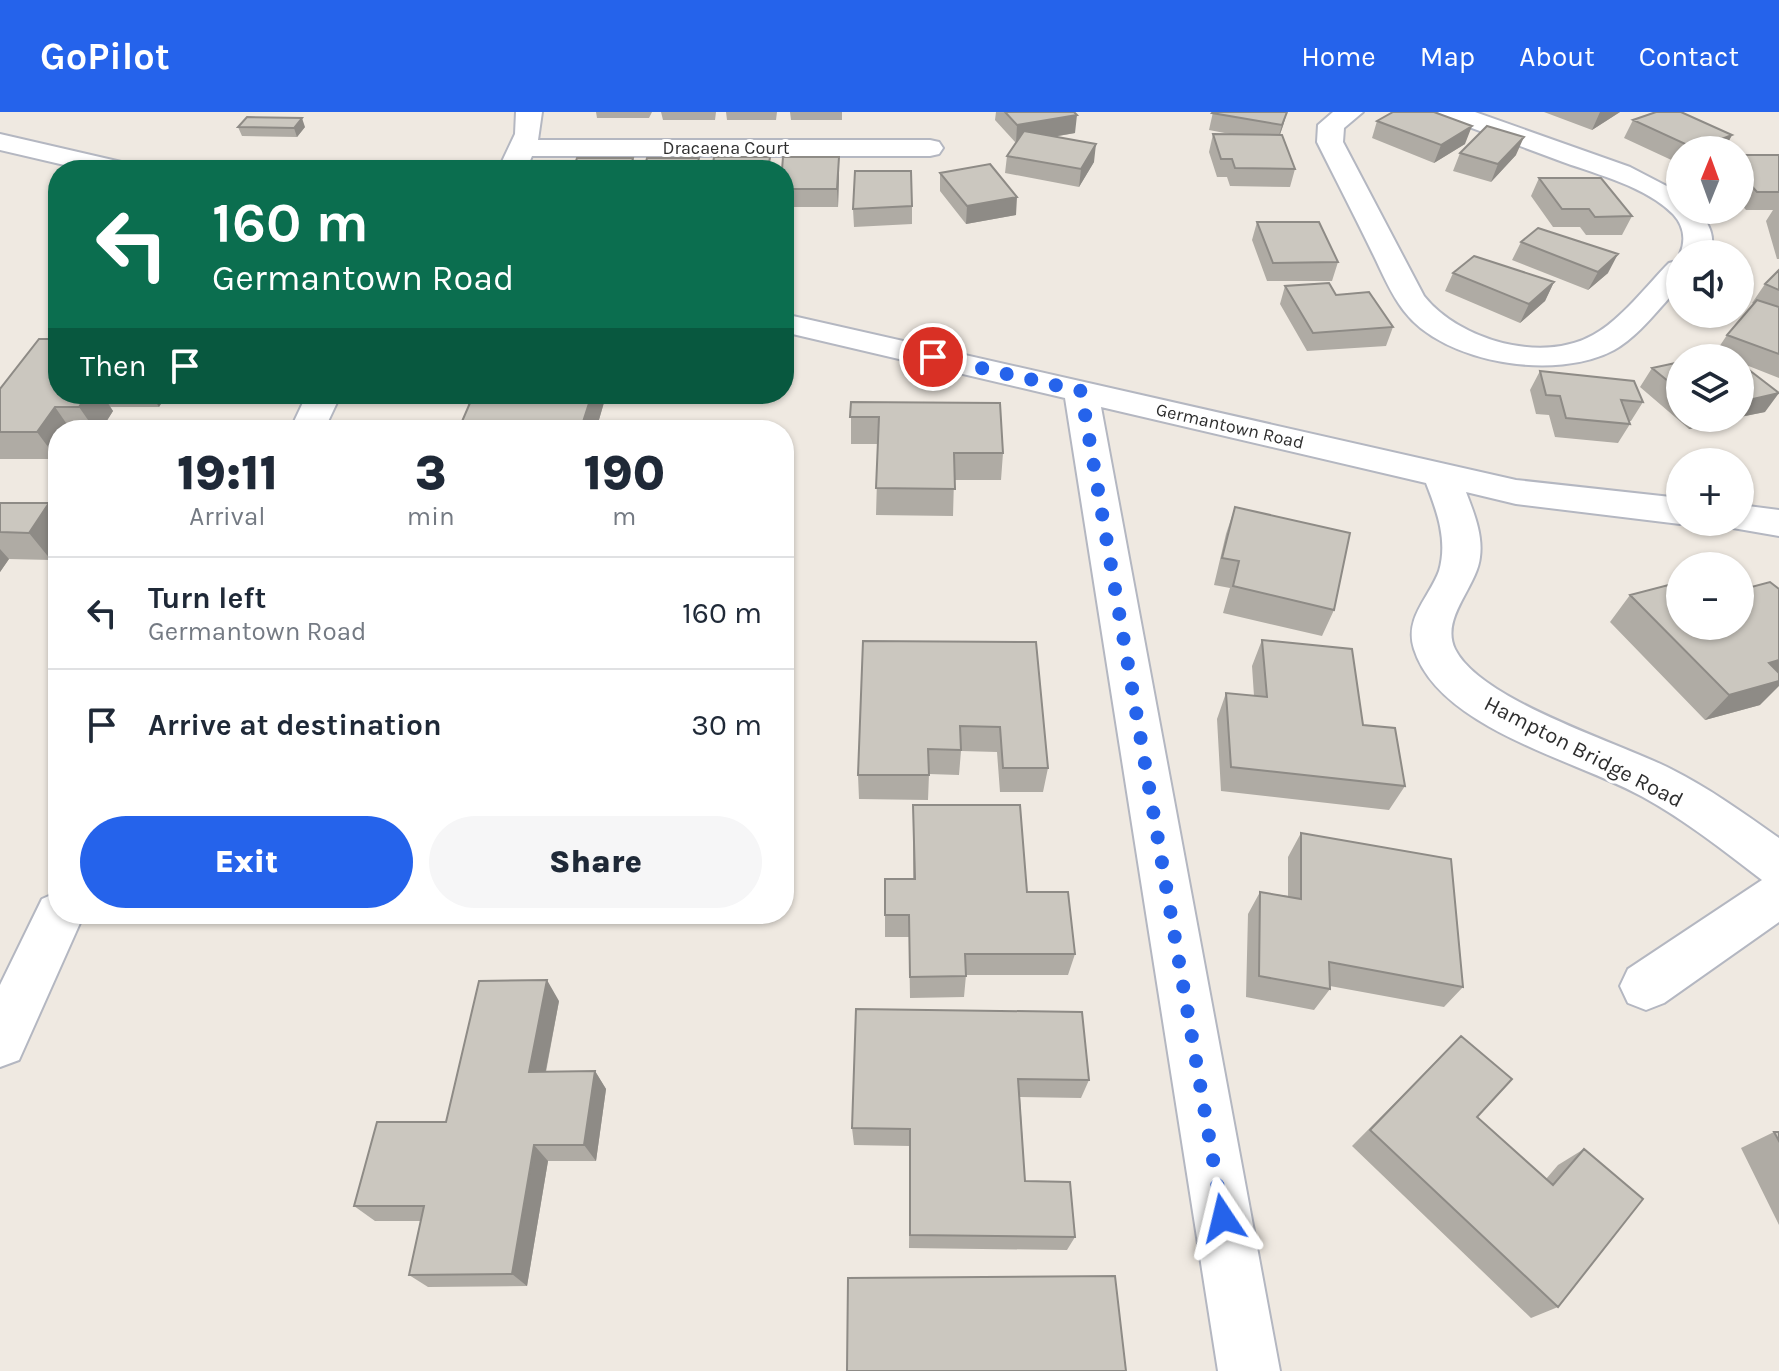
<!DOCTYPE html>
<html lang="en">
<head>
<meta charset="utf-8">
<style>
  :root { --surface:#fff; --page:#f6f6f7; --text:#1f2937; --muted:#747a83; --line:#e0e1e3; --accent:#2563eb }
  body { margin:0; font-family:Karla,sans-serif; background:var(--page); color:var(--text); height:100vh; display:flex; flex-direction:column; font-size:30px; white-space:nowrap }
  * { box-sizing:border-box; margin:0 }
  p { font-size:26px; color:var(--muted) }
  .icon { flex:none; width:44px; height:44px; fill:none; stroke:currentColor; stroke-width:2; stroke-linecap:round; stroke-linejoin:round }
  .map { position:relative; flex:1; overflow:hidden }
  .panel { position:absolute; left:48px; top:308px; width:746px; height:504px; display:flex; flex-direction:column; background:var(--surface); border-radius:32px; box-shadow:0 2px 6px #0004 }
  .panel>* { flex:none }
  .banner { position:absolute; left:48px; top:48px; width:746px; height:244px; border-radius:32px; box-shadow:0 2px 6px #0004; background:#0b6e4f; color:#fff; overflow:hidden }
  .needle { width:52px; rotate:1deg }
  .fabs { position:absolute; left:1666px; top:24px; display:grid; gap:16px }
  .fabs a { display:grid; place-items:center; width:88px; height:88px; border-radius:50%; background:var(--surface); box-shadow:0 2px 6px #0004; font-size:40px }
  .pin { position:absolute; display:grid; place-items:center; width:68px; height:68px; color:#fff; margin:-34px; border:4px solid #fff; border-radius:50%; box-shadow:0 2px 8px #0007 }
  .me { position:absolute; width:88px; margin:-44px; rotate:350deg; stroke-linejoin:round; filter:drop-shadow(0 0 6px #0008) }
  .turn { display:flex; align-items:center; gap:28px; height:168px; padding:0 32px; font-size:36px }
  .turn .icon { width:104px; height:104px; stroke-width:2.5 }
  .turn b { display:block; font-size:56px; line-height:68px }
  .then { display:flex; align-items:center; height:76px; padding:0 32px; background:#0003; gap:16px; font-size:30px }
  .eta { display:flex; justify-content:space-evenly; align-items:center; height:136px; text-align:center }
  .eta b { font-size:48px; font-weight:800; line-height:56px }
  .cta { display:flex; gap:16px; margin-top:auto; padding:16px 32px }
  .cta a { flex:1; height:92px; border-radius:48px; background:var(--accent); color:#fff; font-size:32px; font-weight:800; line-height:92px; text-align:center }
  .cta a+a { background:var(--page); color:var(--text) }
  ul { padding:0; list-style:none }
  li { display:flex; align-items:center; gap:24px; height:112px; padding:0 32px; border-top:2px solid var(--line) }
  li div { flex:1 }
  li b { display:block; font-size:30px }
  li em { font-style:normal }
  header { display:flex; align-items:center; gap:48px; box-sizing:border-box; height:112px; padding:0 40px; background:var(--accent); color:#fff }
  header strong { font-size:38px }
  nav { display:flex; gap:44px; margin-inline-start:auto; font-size:28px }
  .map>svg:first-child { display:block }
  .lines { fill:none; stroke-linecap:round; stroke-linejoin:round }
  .minor-casing { stroke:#b4b7c1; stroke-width:4 }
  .minor { fill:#fff; fill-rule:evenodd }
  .wall { fill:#afaba4 }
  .shaded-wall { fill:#8e8b86 }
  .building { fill:#cbc7bf; stroke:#8e8b86; stroke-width:2 }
  .route { stroke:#2563eb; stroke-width:14; stroke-dasharray:0 25.2 }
  .labels { text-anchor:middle; stroke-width:6; stroke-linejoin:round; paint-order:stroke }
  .far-street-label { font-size:18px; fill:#2e2e2e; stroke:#fff }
  .street-label { font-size:22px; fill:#2e2e2e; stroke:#fff }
</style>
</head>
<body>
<header>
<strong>GoPilot</strong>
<nav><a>Home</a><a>Map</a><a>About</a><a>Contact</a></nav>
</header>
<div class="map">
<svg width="1779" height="1259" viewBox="0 0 1779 1259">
  <rect width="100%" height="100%" fill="#efe9e1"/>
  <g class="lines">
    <g class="minor-casing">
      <path id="minor" d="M516,0H542L538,28H930L939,30L943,36L939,42L930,44H532L526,58H498L515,22Z
        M1333,0H1363L1344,16L1343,30L1424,184C1459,228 1542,252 1593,223C1620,209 1648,172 1669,151L1680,148V174C1660,195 1639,224 1614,238C1557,269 1444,252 1404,199C1390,181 1382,160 1372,140C1354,103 1335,66 1317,30L1318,13Z
        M1438,0H1475L1630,55L1680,81V98H1699C1709,113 1716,124 1710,142H1680C1686,128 1684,114 1673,102C1646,75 1599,63 1563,50C1523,35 1482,20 1442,5Z
        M0,22L130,52L134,58H86L0,38Z
        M784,202L1516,368L1680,386V410H1685L1680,412L1516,392L1466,380C1474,401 1483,423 1480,445C1477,475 1440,506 1455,537C1481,589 1618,630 1671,657C1709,676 1745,702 1779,726V810L1664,891L1646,898L1628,891L1620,874L1628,857L1762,768C1724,739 1685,708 1643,685C1577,648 1439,617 1414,537C1404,506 1429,486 1439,459C1448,429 1437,399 1426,371L1101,295L1280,1259H1218L1065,286L784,220Z
        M307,282H341L324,318H290Z
        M1740,393L1779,398V424L1727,415L1724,410H1740Z
        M58,780V802H84L19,948L0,955V873L42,787Z"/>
    </g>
    <use href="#minor" class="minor"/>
  </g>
  <path class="wall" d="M596,0H652L649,6H597Z
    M661,0H716L715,8H663Z
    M726,0H777L776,8H727Z
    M790,0H842V8H791Z
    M996,0H1074L1075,21L1053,25L1094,50L1079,75L1005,61L1007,44L1016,31L995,8Z
    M1213,0H1287L1280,23L1295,57L1290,75L1230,74L1227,65H1217L1209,40L1213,22H1230L1209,18Z
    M1544,0H1620L1592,18Z
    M1633,8L1732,23L1724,38H1680V52L1624,26Z
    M1377,9L1465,32L1434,51L1372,26Z
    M238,15H305L297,25L242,24Z
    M1460,41L1516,43L1491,70L1453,59Z
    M1740,43H1779V147H1777L1766,109L1773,98H1746L1740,91Z
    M784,58L839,63L838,95H784Z
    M940,61L1016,103L966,112L940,79Z
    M1539,66L1632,104L1622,123H1586L1580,115H1553L1531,84Z
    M912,94V112L854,115L853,97Z
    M1257,110L1338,150L1332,169H1267L1252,128Z
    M1521,130L1608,161L1588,178L1512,148Z
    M1779,158V266L1741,251L1765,300L1740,305V246H1700L1718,242L1715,241L1727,223L1754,192L1752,191L1765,172Z
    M1453,161L1554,170L1545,189L1520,211L1445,179Z
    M1285,174L1336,183L1393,215L1386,234L1307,239L1280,192Z
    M1680,250V306H1737L1689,317L1640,275L1652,256Z
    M1540,259L1643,290L1631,309H1628L1630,312L1618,331L1555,325L1549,303L1536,302L1530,278Z
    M0,277L58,282H167L159,295H110L113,299L101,318H58L57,347H0Z
    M471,282H604L605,287L596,318H462L460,314L469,294L467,291Z
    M851,290L1003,341L1001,368H954L953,404L876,403L878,332H851Z
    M0,391H49L58,402V436L51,448L9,447L0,460Z
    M1235,395L1334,498L1322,524L1223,501L1230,476L1214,473L1226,422Z
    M1630,483L1760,593L1705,608L1610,510Z
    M1262,528L1363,613L1405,674L1389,698L1221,679L1217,607L1226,581L1254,584L1252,554Z
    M1036,530L1048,656L1043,680H1000L997,640L961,639L959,663L929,662L928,688L859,687L858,663Z
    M913,693L1027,780L1075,842L1068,863H966L964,885L910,886L909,825H885V767H913Z
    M1301,721L1463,875L1444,895L1330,874V877L1314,898L1246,885L1248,802L1260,780L1288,784V745Z
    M559,889L546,960L595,959L606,977L596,1049H548L527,1174L428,1175L409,1163L421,1109H375L354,1094L446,1010Z
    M856,897L1089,968L1081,986L1020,985L1025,1069L1075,1125L1067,1138L909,1136L910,1034L854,1033L852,1016Z
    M1461,924L1477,1005L1546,1067L1558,1053L1584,1037L1558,1195L1531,1206L1352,1034Z
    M1774,1020H1779V1113L1741,1036Z"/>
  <path class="shaded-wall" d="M1287,0L1283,14L1277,30L1282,13Z
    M1600,0H1620L1592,18Z
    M1077,3L1075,21L1016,31L1017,13Z
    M302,6L305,15L297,25L294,16Z
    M1472,14L1465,32L1434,51L1441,33Z
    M1732,23L1724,38H1695L1696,37Z
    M1524,25L1516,43L1491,70L1498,52Z
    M1096,32L1094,50L1079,75L1081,57Z
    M839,45V63L838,95L837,77Z
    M633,46L636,58H630Z
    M1017,85L1016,103L966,112L967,94Z
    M1618,142L1608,161L1588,178L1598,160Z
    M1554,170L1545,189L1520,211L1529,192Z
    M1779,281L1765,300L1740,305V290Z
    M77,282H102L113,299L101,318H95L79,295Z
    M151,282H167L159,295Z
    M592,282H604L605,287L596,318H582L581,316Z
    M55,295L71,318H58V346L57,347L37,320Z
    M1697,306H1737L1689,317Z
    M49,391L58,402V436L51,448L29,421Z
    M0,437L9,447L0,460Z
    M1779,548V567L1769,551Z
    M1779,569V574L1760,593L1705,608L1729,583Z
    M547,868L559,889L542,978L529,960Z
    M595,959L606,977L596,1049L584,1033Z
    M534,1033L548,1049L527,1174L512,1162Z"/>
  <path class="building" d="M1005,0H1074L1077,3L1017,13Z
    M1213,0H1287L1282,13L1212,1Z
    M1393,0H1434L1472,14L1441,33L1377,9Z
    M1656,0H1681L1732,23L1696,37L1633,8Z
    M247,5L302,6L294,16L238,15Z
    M1487,14L1524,25L1498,52L1460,41Z
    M1024,19L1096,32L1081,57L1007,44Z
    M1213,22L1282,23L1295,57L1235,56L1232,47H1221Z
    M1740,43H1779V80H1757L1740,61Z
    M714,45H770L768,58H712Z
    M783,45H839L837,77H784V58H782Z
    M577,46H633L630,58H573Z
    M647,46H699L696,58H644Z
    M990,52L1017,85L967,94L940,61Z
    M855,59H911L912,94L853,97Z
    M1539,66H1601L1632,104L1595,105L1589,97H1562Z
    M1257,110H1319L1338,150L1273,151Z
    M1538,116L1618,142L1598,160L1521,130Z
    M1474,144L1554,170L1529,192L1453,161Z
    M1779,158V178L1765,172Z
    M1329,171L1336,183L1369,180L1393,215L1313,221L1285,174Z
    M1757,188L1779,195V242L1727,223Z
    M39,227H58V282H88L79,295H55L37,320H0V277Z
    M1727,241L1734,246H1700Z
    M1680,250V279L1652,256Z
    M1740,251L1779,281L1740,290Z
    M1540,259L1634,269L1643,290L1621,288L1630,312L1566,306L1560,284L1546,283Z
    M471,282H592L581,316L460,314L470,291H467Z
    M851,290L1000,291L1003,341H954L955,377L876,376L879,305H850Z
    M0,391H49L29,421L0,420Z
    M1235,395L1350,421L1334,498L1233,474L1239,449L1222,446Z
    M1680,470V514H1740V478L1770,470L1779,477V548L1769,551L1779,561V569L1729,583L1630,483Z
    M1262,528L1352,537L1363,613L1395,616L1405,674L1231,655L1226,581L1267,585Z
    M863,529L1036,530L1048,656H1003L1000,615L960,614L961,638L928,637L929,663H858Z
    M913,693H1020L1027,780H1068L1075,842H965L966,864L910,865L909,803H885V767H915Z
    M1301,721L1451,747L1463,875L1329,850L1330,877L1259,864L1260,780L1301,787Z
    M547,868L529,960L595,959L584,1033H534L512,1162L409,1163L424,1094H354L377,1010H446L479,869Z
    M856,897L1082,900L1089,968L1018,967L1025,1069L1070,1070L1075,1125L910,1123V1017L852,1016Z
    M1461,924L1512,967L1477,1005L1553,1073L1584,1037L1643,1087L1558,1195L1370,1018Z
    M1774,1020H1779V1029Z
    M1115,1164L1126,1259H847L848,1166Z"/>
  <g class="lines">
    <path class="route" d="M933,245L1081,279L1223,1106"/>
  </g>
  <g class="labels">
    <g class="far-street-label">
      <text x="726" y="42">Dracaena Court</text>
      <text transform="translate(1230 314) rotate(13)" y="6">Germantown Road</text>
    </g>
    <g class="street-label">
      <text transform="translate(1584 639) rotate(27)" y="8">Hampton Bridge Road</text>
    </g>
  </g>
</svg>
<div class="fabs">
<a><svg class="needle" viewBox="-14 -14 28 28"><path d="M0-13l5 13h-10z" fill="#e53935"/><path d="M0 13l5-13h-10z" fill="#747a83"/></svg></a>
<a><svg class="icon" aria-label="sound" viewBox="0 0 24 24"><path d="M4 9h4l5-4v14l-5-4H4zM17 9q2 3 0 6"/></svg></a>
<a><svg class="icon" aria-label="layers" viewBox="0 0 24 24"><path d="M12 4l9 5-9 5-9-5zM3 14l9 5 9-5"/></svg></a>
<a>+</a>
<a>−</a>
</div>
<div class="pin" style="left:933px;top:245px;background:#d93025"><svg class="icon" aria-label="arrive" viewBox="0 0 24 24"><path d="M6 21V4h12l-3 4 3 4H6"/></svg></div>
<svg class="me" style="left:1223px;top:1106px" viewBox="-20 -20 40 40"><path d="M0-17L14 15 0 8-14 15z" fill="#2563eb" stroke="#fff" stroke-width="4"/></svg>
<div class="banner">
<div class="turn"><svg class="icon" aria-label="left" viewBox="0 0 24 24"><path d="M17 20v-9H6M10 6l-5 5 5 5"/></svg><div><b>160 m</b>Germantown Road</div></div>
<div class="then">Then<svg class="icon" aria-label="arrive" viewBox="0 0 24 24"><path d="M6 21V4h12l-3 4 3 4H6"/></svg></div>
</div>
<section class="panel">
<div class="eta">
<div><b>19:11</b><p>Arrival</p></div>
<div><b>3</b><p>min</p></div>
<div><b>190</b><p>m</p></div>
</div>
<ul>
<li><svg class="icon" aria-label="left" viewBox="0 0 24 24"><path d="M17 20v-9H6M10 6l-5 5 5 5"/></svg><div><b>Turn left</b><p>Germantown Road</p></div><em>160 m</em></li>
<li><svg class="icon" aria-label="arrive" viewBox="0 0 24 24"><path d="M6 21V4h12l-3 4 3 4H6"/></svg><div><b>Arrive at destination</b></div><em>30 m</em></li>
</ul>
<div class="cta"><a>Exit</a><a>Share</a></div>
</section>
</div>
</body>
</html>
